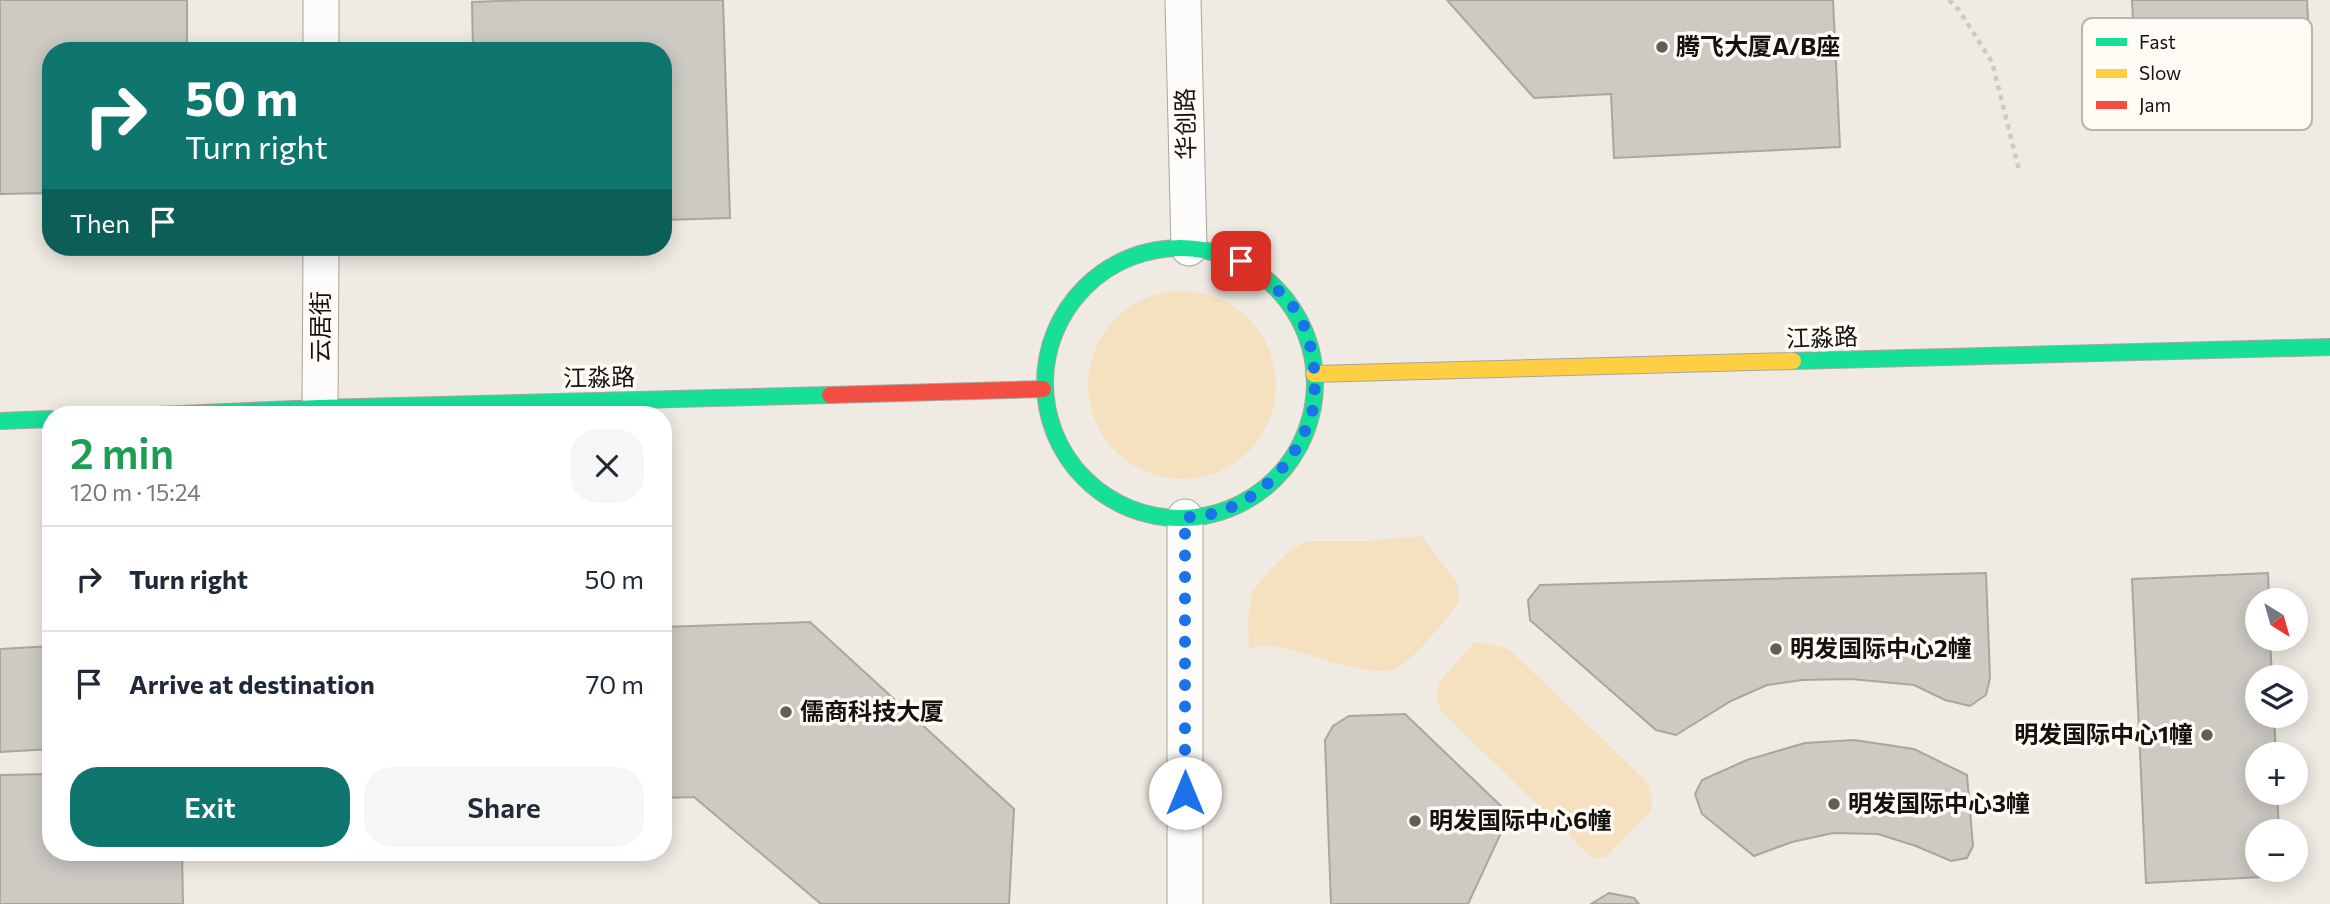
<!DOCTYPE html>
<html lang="en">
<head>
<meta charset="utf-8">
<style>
  :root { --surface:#fff; --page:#f6f6f7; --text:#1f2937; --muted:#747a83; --line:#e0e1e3; --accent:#0f766e }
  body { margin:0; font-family:Commissioner,"Noto Sans SC",sans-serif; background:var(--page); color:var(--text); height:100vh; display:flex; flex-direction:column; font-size:26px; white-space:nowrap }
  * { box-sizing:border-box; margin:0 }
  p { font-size:23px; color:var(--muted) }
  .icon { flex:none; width:38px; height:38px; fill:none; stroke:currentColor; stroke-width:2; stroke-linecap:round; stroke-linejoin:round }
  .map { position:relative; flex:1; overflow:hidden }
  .drawer { position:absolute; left:42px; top:406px; width:630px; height:455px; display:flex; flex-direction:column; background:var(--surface); border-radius:28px; box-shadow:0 4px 18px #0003 }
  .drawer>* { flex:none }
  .hud { position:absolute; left:42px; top:42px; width:630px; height:214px; border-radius:28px; box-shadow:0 4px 18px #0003; background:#0f766e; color:#fff; overflow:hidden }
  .needle { width:46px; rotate:143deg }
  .controls { position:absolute; left:2245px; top:588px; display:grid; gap:14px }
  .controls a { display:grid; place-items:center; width:63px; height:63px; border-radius:50%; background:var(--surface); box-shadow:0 4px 18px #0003; font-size:35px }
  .pin { position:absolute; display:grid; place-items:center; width:60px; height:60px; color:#fff; margin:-30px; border-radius:14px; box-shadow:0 4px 10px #0006 }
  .me { position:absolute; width:77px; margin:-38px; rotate:0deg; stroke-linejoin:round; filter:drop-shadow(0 0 5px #0008) }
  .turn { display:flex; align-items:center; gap:24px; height:147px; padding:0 28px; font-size:32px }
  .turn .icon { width:91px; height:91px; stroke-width:2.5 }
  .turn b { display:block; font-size:49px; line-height:60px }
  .then { display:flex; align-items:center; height:66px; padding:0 28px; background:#0003; gap:14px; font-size:26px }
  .round { display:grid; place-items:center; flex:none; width:74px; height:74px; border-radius:28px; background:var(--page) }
  .head { display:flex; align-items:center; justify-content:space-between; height:119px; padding:0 28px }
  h1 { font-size:42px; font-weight:600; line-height:52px; color:#1e9e55 }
  .cta { display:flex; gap:14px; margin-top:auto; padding:14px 28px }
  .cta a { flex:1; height:80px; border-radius:28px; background:var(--accent); color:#fff; font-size:28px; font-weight:600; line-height:80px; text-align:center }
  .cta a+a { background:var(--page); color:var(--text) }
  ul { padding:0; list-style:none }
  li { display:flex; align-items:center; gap:21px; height:105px; padding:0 28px; border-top:2px solid var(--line) }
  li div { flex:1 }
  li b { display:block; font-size:26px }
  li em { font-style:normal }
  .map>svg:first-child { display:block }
  .green { fill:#f5e1c0 }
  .building { fill:#cdc9c3; stroke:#a9a6a0; stroke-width:2 }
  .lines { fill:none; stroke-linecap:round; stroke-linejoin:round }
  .street-casing { stroke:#a8a59e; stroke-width:37 }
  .fast-casing { stroke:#a8a59e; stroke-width:18 }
  .slow-casing { stroke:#a8a59e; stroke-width:18 }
  .jam-casing { stroke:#a8a59e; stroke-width:18 }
  .path { stroke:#cbcac7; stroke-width:4.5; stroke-dasharray:5 5; stroke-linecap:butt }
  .street { stroke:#fdfcfb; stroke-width:35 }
  .fast { stroke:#16e098; stroke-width:16 }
  .slow { stroke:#ffcf43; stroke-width:16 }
  .jam { stroke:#f24e42; stroke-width:16 }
  .route { stroke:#1a73e8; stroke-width:12; stroke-dasharray:0 21.6 }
  .poi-dot { fill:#615e58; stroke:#fefaf4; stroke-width:2.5 }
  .labels { text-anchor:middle; stroke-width:7; stroke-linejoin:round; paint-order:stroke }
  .poi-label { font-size:24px; font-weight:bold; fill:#15120d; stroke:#fefaf4; text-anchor:start }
  .street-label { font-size:24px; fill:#15120d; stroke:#fefaf4 }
  .key { fill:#fefaf4; stroke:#b8b4af; stroke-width:2 }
  .key-label { font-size:19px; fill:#15120d }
</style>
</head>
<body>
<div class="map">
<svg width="2330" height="904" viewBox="0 0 2330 904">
  <rect width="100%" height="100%" fill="#efebe3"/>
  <path class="green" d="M1088 385a94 94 0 1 1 188 0a94 94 0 1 1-188 0Z
    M1422,536L1458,585L1459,602C1449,617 1410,664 1395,669C1363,679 1304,649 1271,646C1264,645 1256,647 1249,648L1248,620L1252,593L1263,578L1289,551L1307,541H1364Z
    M1475,642L1491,644L1510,650L1647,782L1652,797L1651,811L1605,858H1592L1441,711L1437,696L1439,682Z"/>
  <path class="building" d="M0,0H187V51H51V193L0,194Z
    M525,0H723L730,218L663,220V51H473L472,2Z
    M1447,0H1833L1840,147L1614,158L1611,94L1534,98Z
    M2132,0H2307L2311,70L2136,80Z
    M1986,573L1990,678L1986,695L1970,706L1945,700L1914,685L1851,679L1802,680L1767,685L1731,701L1676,735L1656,730L1530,620L1528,600L1540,585Z
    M2268,573L2269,600H2258V639H2270L2272,677H2258V716H2274L2276,754H2258V793H2277L2279,831H2258V870H2281V876L2146,883L2132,579Z
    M810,622L1014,809L1009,904H821L694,797L663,798V627Z
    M51,646V749L0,752V649Z
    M1405,714L1503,808L1501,833L1468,904H1331L1325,740L1333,726L1349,716Z
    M1854,740L1914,749L1967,775L1973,846L1967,858L1951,861L1916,846L1878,834L1833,833L1792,842L1754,856L1702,814L1695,794L1702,780L1747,760L1805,743Z
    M51,774V852H182L183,904H0V775Z
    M1609,893L1634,898L1639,904H1591Z"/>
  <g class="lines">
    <g class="street-casing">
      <path id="street" d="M1183,0L1189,248
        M321,51V0
        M320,408L321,247
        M1185,517V904"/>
    </g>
    <g class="fast-casing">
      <path id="fast" d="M1045 383a135 135 0 1 1 270 0a135 135 0 1 1-270 0Z
        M1793,361L2330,347
        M157,415L320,408L830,395
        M0,421L51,419"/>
    </g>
    <g class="slow-casing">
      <path id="slow" d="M1314,374L1793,361"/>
    </g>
    <g class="jam-casing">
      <path id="jam" d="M830,395L1043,389"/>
    </g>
    <path class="path" d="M1949,0L1959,10L1992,62L2019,170"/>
    <use href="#street" class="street"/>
    <use href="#fast" class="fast"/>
    <use href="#slow" class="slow"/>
    <use href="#jam" class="jam"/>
  </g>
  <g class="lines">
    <path class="route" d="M1185,793V517C1240,517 1288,476 1307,426C1309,420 1313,413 1313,406C1317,379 1314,352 1304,326C1292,297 1265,279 1241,261"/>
  </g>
  <g class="poi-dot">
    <circle cx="1662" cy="47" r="7"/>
    <circle cx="1776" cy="649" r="7"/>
    <circle cx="786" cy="712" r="7"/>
    <circle cx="2207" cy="735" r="7"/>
    <circle cx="1834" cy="804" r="7"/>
    <circle cx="1415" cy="821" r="7"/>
  </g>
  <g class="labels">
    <g class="poi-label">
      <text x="1676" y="55">腾飞大厦A/B座</text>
      <text x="1790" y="657">明发国际中心2幢</text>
      <text x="800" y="720">儒商科技大厦</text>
      <text x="2193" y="743" text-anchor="end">明发国际中心1幢</text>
      <text x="1848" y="812">明发国际中心3幢</text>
      <text x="1429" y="829">明发国际中心6幢</text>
    </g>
    <g class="street-label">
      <text transform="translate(1186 124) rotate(-91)" y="8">华创路</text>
      <text transform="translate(321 327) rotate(-90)" y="8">云居街</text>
      <text transform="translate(1822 338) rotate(-2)" y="8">江淼路</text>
      <text transform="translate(599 378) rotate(-1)" y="8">江淼路</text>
    </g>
  </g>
  <rect x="2082" y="18" width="230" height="112" rx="10" class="key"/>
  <rect x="2096" y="38" width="31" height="8" fill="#16e098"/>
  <rect x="2096" y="69" width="31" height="9" fill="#ffcf43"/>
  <rect x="2096" y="101" width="31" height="8" fill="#f24e42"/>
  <g class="key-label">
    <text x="2139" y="49">Fast</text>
    <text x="2139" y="80">Slow</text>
    <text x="2139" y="112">Jam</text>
  </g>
</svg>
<div class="controls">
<a><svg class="needle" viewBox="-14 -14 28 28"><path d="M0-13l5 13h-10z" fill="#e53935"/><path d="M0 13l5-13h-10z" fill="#747a83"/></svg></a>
<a><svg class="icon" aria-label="layers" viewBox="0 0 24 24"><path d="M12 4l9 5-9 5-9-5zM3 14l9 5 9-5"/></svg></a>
<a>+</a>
<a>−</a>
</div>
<div class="pin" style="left:1241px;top:261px;background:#d93025"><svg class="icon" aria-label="arrive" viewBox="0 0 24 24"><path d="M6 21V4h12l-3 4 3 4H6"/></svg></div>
<svg class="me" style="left:1185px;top:793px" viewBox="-20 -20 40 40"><circle r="19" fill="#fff"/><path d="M0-13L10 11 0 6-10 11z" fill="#1a73e8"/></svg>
<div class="hud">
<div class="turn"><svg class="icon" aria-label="right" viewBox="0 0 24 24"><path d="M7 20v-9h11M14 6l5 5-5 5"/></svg><div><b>50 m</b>Turn right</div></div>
<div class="then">Then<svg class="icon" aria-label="arrive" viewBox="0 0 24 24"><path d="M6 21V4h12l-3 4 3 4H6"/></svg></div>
</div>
<section class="drawer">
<div class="head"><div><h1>2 min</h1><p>120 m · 15:24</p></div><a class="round"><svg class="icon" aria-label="close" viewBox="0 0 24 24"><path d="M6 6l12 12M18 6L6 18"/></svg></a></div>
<ul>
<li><svg class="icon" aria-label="right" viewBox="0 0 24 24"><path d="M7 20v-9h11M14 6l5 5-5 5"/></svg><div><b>Turn right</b></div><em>50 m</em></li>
<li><svg class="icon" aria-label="arrive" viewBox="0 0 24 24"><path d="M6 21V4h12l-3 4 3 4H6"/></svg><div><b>Arrive at destination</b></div><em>70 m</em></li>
</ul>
<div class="cta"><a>Exit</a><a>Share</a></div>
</section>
</div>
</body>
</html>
